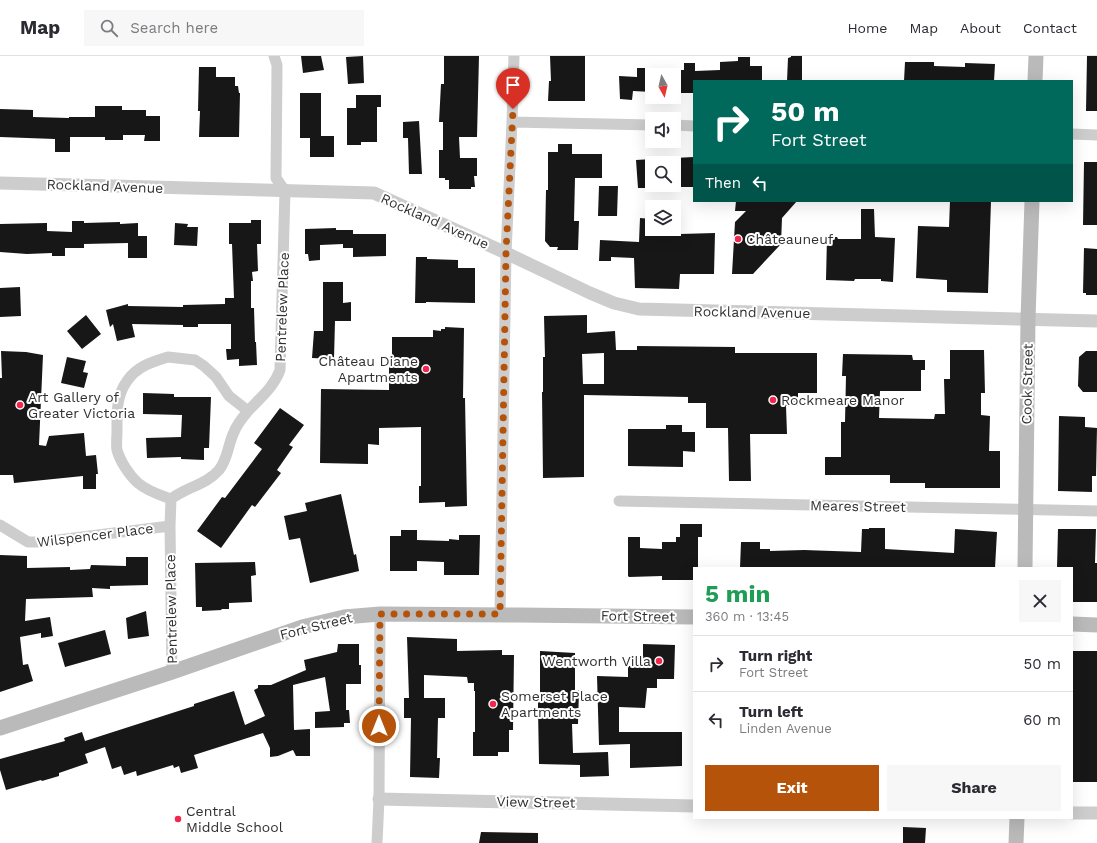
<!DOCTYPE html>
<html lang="en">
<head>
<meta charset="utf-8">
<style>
  :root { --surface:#fff; --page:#f7f7f7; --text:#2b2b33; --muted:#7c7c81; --line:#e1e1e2; --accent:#b45309 }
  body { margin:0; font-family:"Work Sans",sans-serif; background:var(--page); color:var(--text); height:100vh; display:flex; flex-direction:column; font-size:15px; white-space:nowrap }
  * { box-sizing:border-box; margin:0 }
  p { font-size:13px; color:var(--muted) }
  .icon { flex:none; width:22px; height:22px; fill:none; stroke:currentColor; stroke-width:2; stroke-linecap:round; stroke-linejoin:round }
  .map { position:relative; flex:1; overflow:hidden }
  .panel { position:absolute; left:693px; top:511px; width:380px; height:252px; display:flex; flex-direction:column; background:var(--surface); border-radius:0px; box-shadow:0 4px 16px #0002 }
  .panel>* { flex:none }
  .top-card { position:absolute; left:693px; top:24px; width:380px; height:122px; border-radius:0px; box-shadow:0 4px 16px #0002; background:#00695c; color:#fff; overflow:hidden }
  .needle { width:26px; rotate:172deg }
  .tools { position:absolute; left:645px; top:12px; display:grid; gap:8px }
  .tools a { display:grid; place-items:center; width:36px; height:36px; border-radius:0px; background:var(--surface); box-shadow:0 4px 16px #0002; font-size:20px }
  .pin { position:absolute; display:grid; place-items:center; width:34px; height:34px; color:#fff; margin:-41px -17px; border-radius:50% 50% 50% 0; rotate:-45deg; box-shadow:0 0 4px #0007 }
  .pin .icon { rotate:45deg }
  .me { position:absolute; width:44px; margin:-22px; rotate:0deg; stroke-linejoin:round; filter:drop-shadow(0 0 3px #0008) }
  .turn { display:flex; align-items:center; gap:14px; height:84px; padding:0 12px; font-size:18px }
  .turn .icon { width:52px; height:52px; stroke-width:2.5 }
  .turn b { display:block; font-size:28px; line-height:34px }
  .then { display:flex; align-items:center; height:38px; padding:0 12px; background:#0003; gap:8px; font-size:15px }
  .round { display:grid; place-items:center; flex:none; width:42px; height:42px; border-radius:0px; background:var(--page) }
  .head { display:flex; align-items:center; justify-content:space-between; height:68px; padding:0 12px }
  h1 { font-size:24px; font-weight:700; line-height:30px; color:#1e9e55 }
  .button { display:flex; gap:8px; margin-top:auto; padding:8px 12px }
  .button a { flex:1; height:46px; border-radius:0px; background:var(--accent); color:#fff; font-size:16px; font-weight:700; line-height:46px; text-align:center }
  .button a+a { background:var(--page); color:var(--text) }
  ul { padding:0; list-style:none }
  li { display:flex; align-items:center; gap:12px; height:56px; padding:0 12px; border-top:1px solid var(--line) }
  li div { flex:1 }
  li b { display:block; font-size:15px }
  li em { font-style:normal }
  header { display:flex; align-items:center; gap:24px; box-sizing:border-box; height:56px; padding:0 20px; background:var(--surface); border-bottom:1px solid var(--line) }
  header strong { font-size:19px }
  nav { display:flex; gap:22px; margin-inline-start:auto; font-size:14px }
  .search { width:280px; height:36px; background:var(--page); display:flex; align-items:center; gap:10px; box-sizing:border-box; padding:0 14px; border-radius:0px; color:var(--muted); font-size:15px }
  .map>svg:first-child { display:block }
  .building { fill:#171717; fill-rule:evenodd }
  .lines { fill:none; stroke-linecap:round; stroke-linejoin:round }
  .minor { stroke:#cdcdcd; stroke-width:11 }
  .tertiary { stroke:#cdcdcd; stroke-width:13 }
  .secondary { stroke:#bababa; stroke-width:15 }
  .route { stroke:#b45309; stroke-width:7; stroke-dasharray:0 12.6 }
  .poi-dot { fill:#f22750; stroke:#fff; stroke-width:1.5 }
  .labels { text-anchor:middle; stroke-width:4; stroke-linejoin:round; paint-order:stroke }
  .street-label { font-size:14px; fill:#303030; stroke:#fff }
  .poi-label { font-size:14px; fill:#303030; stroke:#fff; text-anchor:start }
</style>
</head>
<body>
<header>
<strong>Map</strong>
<div class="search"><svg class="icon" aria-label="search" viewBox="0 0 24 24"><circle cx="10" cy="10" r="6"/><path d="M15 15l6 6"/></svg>Search here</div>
<nav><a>Home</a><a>Map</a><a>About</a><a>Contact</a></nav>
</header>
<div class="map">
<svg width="1097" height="787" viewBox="0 0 1097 787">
  <rect width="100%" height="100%" fill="#fff"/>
  <path class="building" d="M301,0H321L324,14L303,17Z
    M363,0L364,27L348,28L346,1Z
    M444,0H479L477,81H459L460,102H477V120H474L475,131H471V133H449V124H445V122H439V94H443V66H439L441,28H444Z
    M550,0H585V45H548L549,25H551Z
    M791,0H802V25H787L788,2L791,1Z
    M1087,0H1097V55H1086Z
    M738,1H750V10H762V25H694L693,37H677V14H684V7H695V15L720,14V6L738,5Z
    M905,6H934V10L965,11V7L995,8L994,25H904Z
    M199,11H216V21H235V30H238L239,37H240L239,81H199L200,55H198Z
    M637,12H652V36L633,35L632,44L620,43L619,20L637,21Z
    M300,37H321V80H334V101H310V82H300Z
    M356,39H381V51H377V86H361V89H347V52H356Z
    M95,50H122V54H146V60H160V85H144L145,79H123V84H105V81H70V96H55V83L0,81V53L33,54V61L69,62V61H95Z
    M419,65L422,118H409L408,82H403V66Z
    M558,88H572V98H602V122H575L574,165H579L578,194H557L558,191H550L545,185L546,134H548V96H558Z
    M694,101V131H674V102Z
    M652,103V132H638L636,104Z
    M1084,106H1097V169H1083Z
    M599,130H618L617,160H598Z
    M736,145H797L782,162L781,188L753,218H732L735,166L746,155H735Z
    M950,145H991L988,237L947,236V224L916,222L918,170L949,171Z
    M861,153H874L875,181L895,182L893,226L881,225V223H855L854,225L826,224L827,181H837L838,183H861Z
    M640,162L652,163V173H680V178L715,177L714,218H680L679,233L635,232L634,202L611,201V205H599L600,184L639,186Z
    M251,164H261V188H257L258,215L252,216L253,225H251V252H254L255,286H256L257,309L239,310V303L227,304L226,293H231V268H198V271H183V269L132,268L135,281L117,285L113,268L110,271L106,254L128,248V250L183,251V249L225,248V242H234L232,188H229V167H251Z
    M72,165H84V167L120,166V168L138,167V180H147V202H128V187L84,188V192H65V200H52V197L27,198L0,196V168L47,167V175L72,176Z
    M175,167L188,168L187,171H198L197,190L174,189Z
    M336,172V174H353V178H386V200L353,201V192H343V188L320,189V204L309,205L308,198H305V173Z
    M1084,192L1097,193V239H1086V237H1083Z
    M416,201H427V203L458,204V212H475V247L426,246V247H415Z
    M323,226H343V247L351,246V265H335L334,303L312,302L314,275H323Z
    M20,231L21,260L0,261V232Z
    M86,259L101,278L82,293L67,275Z
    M587,259V277L615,275L616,294H637V290L735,291V297H817V337H798V350H786L787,378H750L751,425H729L728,372H706V347H688V341L584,339V421L543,422L542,336H543V301H545L544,260ZM604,297V328H583L582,298Z
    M445,271L464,272L463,342H465L467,450L445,451V446L419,447V430H421V371L379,372V389L368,388V408L320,407L321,333L389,334V310H392V281H433V274L441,275V273H445Z
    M950,294H984L985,337H981V359L990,360L989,395H1000V432H925V427H890V419H825V401H841V366H845L846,320H842L843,298L912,299L913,304H925V314H921V335H880L879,362L934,363L935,358H945L944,323H950Z
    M1,295L26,296L43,299L39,389L46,390L49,380L84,377L86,400L96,399L98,418H96V433H83V420L14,427L13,419H0V322H2Z
    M1086,295H1097V336H1083L1078,330L1079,301Z
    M67,301L86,305L83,316L88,317L84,332L61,327Z
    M143,337L174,338V341H211L209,392H204V404L181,403V401L147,402L146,382L181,381L182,359L143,358Z
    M280,352L304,369L289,389L293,391L277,414L281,417L255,451L252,449L221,492L197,475L222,441L225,442L262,393L254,387Z
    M1059,360L1085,361V371L1097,372L1096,420H1092V436L1058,435Z
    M666,369H682V376H695V396L683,395V411L628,410V373H666Z
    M341,438L354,499L356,498L359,515L310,527L300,482L289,484L284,460L307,455L305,447Z
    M680,468H702V481H698V512H694V524H662V520L629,521L628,520V481H640V492L662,493V486H676V481H680Z
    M869,472H885V493L954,497L955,473L997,476L995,512H740L741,486H760V493H770V495L804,494L861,496L862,473H869Z
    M1058,473H1096L1095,507H1097V546H1072V512H1057Z
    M401,474H417V484L449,485V483L459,484V479H480L479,519H444V506L417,505V515H390V480H401Z
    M0,499L27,500V512L70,511V514L90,513L91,509L126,510V501H148V529L110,530V533L92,532L93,541L26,543L25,565L50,561L53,580L41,582V577L20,581L23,609L28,608L33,625L0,636Z
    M255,506L256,519L251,520L252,546L229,547V553H221L222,554L202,555V551H196L195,507Z
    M146,555L149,580L128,583L126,562Z
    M105,574L111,598L65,611L58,587Z
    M407,581L457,583V595L502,594V599H514L513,674H509V696H498V700H473V676H475V635H474V627H468L467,621L424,619V642H445V662H438L437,702H440L439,722L410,721L411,662H404V642H409Z
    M338,588H359V609H361V628H346V654H349L350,667H344V671L315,672V656L330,655L325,621L293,629L294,674L310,673V700H296L293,694L278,700L270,701V692L263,677L194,699L198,712L181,717L179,710L174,712L173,709L137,720L136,715L124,719L121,710L112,713L105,691L85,698L88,707L59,717V720L42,725L41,724L6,734L0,714V703L65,685L64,682L82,676L85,685L194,650V648L234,635L245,669L265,660L254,634L258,632V629H271L306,614L304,604L337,596Z
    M643,588L675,589L674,623H657V632H647L645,652L619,651V676H682V710L630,712V688L599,689L597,620L628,621V610H643Z
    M540,595L575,597V638L579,634L578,668H572L573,697L608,696L609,720L580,721V709L539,708L538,653V640H540Z
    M1072,595H1097V726H1072Z
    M903,771L926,772L925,787H903Z
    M481,776L538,777V787H479Z"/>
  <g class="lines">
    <path class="minor" d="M512,66L652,69
      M674,69L694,70
      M1072,78L1097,79
      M168,301L195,304L204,310L216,321L229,340L248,355C243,361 237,368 234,376C228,388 228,403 219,414C206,429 186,431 171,443C160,439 147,435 138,427C129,419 120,405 117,394C116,388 117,381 117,375C117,358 116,340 127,325C137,310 152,306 168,301Z
      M248,355C260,342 274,331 280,314L285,135L276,122L277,9L274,0
      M171,443L170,470L172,616
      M619,445L1097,455
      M0,469L28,486H42L170,470
      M500,559L506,197L512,66L514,0
      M377,787L379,743L380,558"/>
    <path class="tertiary" d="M0,127L374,137L506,197L590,237L614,247L639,253L1097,265
      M379,743L694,750
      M1072,757H1097"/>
    <path class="secondary" d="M1035,25L1036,0
      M1025,512L1028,263L1032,145
      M1072,568L1097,569
      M0,672L172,616L302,571L344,561L380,558L519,559L694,561
      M1016,787L1017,762"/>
  </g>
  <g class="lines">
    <path class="route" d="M379,670L380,558H500L506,197L513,53"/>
  </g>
  <g class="poi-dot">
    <circle cx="738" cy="183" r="4"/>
    <circle cx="426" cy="313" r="4"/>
    <circle cx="773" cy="344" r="4"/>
    <circle cx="20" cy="349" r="4"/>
    <circle cx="659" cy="605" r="4"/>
    <circle cx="493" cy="648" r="4"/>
    <circle cx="178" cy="763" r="4"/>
  </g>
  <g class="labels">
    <g class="street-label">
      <text transform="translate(105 130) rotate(2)" y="5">Rockland Avenue</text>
      <text transform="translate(435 165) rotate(24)" y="5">Rockland Avenue</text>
      <text transform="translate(282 251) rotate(-88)" y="5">Pentrelew Place</text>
      <text transform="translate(752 256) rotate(1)" y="5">Rockland Avenue</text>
      <text transform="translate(1027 328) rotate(-89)" y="5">Cook Street</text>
      <text transform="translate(858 450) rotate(1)" y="5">Meares Street</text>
      <text transform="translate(95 479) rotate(-7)" y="5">Wilspencer Place</text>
      <text transform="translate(171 553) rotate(-91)" y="5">Pentrelew Place</text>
      <text transform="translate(638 560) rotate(1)" y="5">Fort Street</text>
      <text transform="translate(316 570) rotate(-14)" y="5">Fort Street</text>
      <text transform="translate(536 746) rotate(1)" y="5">View Street</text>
    </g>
    <g class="poi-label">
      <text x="746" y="188">Châteauneuf</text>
      <text x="418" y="310" text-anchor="end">Château Diane<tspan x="418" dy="16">Apartments</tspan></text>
      <text x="28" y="346">Art Gallery of<tspan x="28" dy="16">Greater Victoria</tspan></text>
      <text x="781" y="349">Rockmeare Manor</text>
      <text x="651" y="610" text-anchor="end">Wentworth Villa</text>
      <text x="501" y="645">Somerset Place<tspan x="501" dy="16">Apartments</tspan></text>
      <text x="186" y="760">Central<tspan x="186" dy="16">Middle School</tspan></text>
    </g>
  </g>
</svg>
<div class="tools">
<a><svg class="needle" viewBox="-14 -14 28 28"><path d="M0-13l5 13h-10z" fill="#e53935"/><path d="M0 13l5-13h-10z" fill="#7c7c81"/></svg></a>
<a><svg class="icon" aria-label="sound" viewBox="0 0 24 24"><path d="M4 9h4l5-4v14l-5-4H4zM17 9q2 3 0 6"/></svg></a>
<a><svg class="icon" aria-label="search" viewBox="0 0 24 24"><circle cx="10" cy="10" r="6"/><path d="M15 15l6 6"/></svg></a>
<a><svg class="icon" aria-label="layers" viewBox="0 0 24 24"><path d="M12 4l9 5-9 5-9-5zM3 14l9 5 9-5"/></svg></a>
</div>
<div class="pin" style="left:513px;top:53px;background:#d93025"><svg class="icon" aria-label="arrive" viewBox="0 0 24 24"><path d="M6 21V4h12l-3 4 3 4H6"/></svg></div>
<svg class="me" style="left:379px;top:670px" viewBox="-20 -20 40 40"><circle r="17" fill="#b45309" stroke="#fff" stroke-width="3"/><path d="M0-11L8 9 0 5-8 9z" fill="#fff"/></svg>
<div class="top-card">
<div class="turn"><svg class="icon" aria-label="right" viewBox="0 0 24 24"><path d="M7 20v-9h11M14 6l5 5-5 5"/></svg><div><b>50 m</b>Fort Street</div></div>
<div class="then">Then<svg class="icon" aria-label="left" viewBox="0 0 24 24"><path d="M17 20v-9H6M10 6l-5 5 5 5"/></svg></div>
</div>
<section class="panel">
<div class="head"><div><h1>5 min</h1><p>360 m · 13:45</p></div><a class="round"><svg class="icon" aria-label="close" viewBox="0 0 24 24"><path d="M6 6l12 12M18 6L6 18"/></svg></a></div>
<ul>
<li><svg class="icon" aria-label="right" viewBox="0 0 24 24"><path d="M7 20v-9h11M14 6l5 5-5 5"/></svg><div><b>Turn right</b><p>Fort Street</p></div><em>50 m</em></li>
<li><svg class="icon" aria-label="left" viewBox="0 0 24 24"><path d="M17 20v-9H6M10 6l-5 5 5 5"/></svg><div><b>Turn left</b><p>Linden Avenue</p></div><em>60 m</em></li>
</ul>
<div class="button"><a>Exit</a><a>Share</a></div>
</section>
</div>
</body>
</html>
